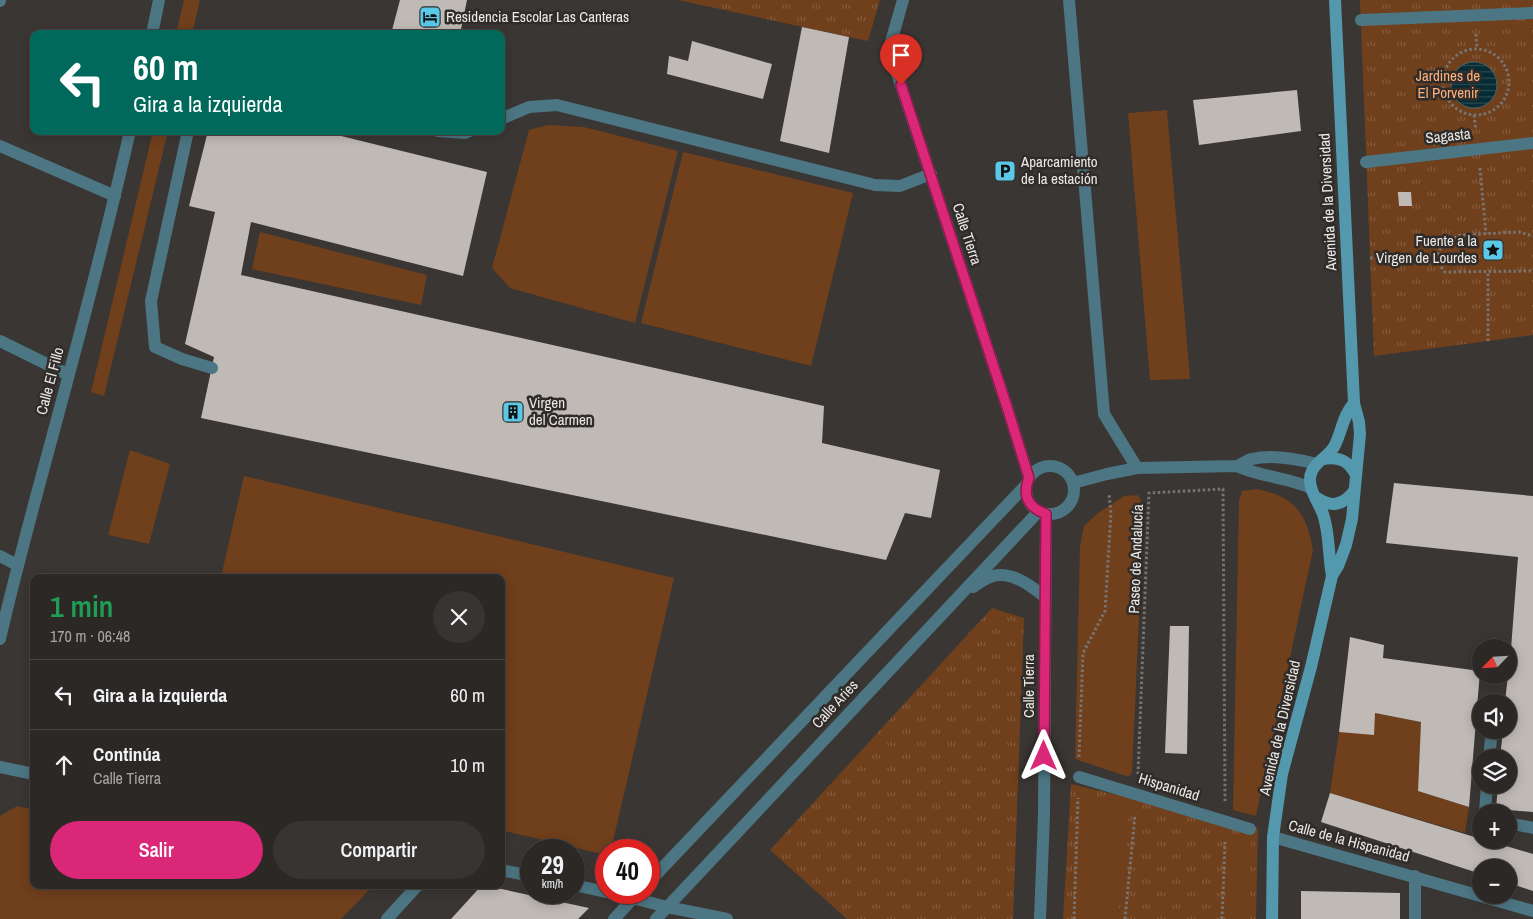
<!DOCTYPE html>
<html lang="es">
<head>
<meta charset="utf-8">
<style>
  :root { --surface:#2c2826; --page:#383432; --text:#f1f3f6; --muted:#a6a6a7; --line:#484443; --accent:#db2777 }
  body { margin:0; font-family:"Archivo Narrow",sans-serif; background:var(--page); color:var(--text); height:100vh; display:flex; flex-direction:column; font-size:19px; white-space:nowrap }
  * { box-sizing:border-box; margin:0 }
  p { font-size:16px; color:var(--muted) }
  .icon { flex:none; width:28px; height:28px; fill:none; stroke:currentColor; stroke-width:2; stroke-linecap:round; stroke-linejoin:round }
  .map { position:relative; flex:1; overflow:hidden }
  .sheet { position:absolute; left:30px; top:574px; width:475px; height:315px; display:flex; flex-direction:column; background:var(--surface); border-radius:10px; box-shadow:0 2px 12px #0003,0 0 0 1px var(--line) }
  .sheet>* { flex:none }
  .hud { position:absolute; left:30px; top:30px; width:475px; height:105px; border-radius:10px; box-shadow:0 2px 12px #0003,0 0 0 1px var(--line); background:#00695c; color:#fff; overflow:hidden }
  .needle { width:32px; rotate:245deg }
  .buttons { position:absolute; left:1472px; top:639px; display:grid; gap:10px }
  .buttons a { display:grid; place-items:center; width:45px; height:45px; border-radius:50%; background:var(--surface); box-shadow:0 2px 12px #0003,0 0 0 1px var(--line); font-size:25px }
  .speed { position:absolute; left:520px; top:839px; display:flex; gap:10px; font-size:25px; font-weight:700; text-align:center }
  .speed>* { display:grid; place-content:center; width:65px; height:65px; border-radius:50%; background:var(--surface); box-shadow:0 2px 12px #0003,0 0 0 1px var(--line); line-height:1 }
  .speed small { font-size:12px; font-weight:400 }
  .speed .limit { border:8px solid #d22; background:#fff; color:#111 }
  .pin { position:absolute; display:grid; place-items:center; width:42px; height:42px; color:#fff; margin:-51px -21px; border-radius:50% 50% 50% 0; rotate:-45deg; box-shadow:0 0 5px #0007 }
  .pin .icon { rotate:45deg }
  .me { position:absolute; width:55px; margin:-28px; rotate:0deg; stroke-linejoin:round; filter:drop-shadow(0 0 4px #0008) }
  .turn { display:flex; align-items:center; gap:18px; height:105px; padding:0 20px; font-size:22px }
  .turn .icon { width:65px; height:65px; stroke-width:2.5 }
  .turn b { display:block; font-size:35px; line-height:42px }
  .round { display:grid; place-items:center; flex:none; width:52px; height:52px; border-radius:26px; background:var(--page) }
  .summary { display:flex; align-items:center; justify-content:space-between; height:85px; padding:0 20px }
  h1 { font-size:30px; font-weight:600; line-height:38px; color:#1e9e55 }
  .button { display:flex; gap:10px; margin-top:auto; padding:10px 20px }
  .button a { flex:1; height:58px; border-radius:30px; background:var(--accent); color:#fff; font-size:20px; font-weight:600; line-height:58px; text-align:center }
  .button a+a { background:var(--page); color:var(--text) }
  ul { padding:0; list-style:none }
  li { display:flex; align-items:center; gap:15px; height:70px; padding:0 20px; border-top:1px solid var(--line) }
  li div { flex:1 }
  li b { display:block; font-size:19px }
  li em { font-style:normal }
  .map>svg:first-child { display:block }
  .grass { fill:url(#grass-tufts) }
  .garden { fill:#703f1c }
  .water { fill:url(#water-rules); stroke:#4a646a }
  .building { fill:#bfbab6 }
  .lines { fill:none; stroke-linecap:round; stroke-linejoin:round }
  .path { stroke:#787471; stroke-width:3; stroke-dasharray:2.5 2.5; stroke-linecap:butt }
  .pedestrian { stroke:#4c7683; stroke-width:12 }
  .minor { stroke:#4c7683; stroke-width:12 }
  .tertiary { stroke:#4c7683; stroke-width:12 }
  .secondary { stroke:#5398ad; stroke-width:12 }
  .route-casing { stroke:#8e194d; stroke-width:12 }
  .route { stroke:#db2777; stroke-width:9 }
  .labels { text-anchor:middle; stroke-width:5; stroke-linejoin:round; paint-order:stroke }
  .poi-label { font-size:15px; fill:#ebe8e6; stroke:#302c29; text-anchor:start }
  .park-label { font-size:15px; fill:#feb07d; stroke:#302c29 }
  .street-label { font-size:15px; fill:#ebe8e6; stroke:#302c29 }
</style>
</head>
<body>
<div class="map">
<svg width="1533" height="919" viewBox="0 0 1533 919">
  <defs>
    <pattern id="grass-tufts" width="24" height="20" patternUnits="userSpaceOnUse" patternTransform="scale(1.25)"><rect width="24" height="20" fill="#703f1c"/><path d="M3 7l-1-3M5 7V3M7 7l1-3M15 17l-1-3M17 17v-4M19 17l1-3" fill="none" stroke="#855b3d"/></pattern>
    <pattern id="water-rules" width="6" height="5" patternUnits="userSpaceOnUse" patternTransform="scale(1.25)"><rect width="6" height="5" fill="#052b35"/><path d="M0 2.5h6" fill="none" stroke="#2a4a52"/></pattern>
  </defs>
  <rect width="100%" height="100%" fill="#3a3633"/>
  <path class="grass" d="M678,0H880L868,41Z
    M1360,0H1533V335L1374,356Z
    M992,608L1024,618L1013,919H847L770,850Z
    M1071,784L1258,828L1256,919H1063Z"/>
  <path class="garden" d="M184,0H200L192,34H176Z
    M1167,110L1190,379L1150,380L1128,113Z
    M548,125L584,127L678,151L635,323L510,288L492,268L529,130Z
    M153,131H168L104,396L91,392Z
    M683,152L853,193L811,366L641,323Z
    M260,232L427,275L421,305L252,269Z
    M130,450L170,464L149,544L108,535Z
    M244,476L674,578L611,850H606V855L501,830V578L221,577Z
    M1257,489C1295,497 1306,512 1313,550L1256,816L1233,810L1239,501L1242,491Z
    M1138,495L1144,508L1132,772L1129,777L1075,759L1080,547L1084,526L1098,513L1124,496Z
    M1375,713L1421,722L1418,791L1469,807L1465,833L1330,793L1339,732Z
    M1082,793L1129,804L1118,919H1077Z
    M17,806L34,810V885H359L371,888L341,919H0V816Z
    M1231,835L1251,839L1249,919H1228Z"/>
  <path class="water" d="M1451 85a23 23 0 1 1 46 0a23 23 0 1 1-46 0Z"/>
  <path class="building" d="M400,0H467L460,34H391Z
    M802,27L849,37L829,153L780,141Z
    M692,41L772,64L763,99L667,74L669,56L688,61Z
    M1297,90L1301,131L1199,145L1193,100Z
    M208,131H321L487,172L463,276L251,222L241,275L824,406L822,443L940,470L931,518L905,513L886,560L201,418L214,357L185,344L215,212L189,206Z
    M1398,192H1411L1412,206H1399Z
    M1394,483L1533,496V812L1496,809L1498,785H1509V758H1500L1503,730H1509V702H1505L1508,675H1509L1518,557L1386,543Z
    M1170,626H1189L1187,754L1165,753Z
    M1350,637L1384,645L1383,658L1480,671L1469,807L1418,791L1421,722L1375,713L1374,735L1339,732Z
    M1330,793L1481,839V840H1486L1533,854V891L1509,883V868H1481V874L1321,822Z
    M482,885H483L589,908L578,919H451Z
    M1301,891L1400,893V919H1301Z"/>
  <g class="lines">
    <path class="path" d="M1476,34L1477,48
      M1443 82a33 33 0 1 1 66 0a33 33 0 1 1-66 0Z
      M1474,115L1476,130
      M1480,168L1486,234
      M1370,258L1435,259L1445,272L1532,271L1533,269
      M1435,259L1443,243L1460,235L1519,232L1533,236
      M1488,341V271
      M1079,757L1083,653L1105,611L1111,513L1109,494
      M1138,774L1149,493L1223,489L1225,801
      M1074,919L1078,798
      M1125,919L1135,815
      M1222,919L1225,842"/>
    <path class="pedestrian" d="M1361,20L1533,13
      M1366,162L1533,143
      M1079,777L1250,829"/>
    <path class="minor" d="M1069,0L1104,414L1137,468
      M0,1V0
      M152,34L159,0
      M501,119L529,107L557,105L875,185L900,186L931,174
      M188,131L151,301L155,347L182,359L212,368
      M438,131L465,133L470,131
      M0,146L115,196
      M0,341L69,375
      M0,556L17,565
      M0,639C20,552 45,465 68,378C90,296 111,214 130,131
      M1489,758L1491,739
      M0,767L34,774
      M1485,812L1487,785
      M1509,823L1533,828
      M1273,837L1533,911
      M501,870L531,876
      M574,885L606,892
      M610,892L667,907L727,919
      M387,919L418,885
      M1415,919V876"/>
    <path class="tertiary" d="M903,0L889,49L1008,410L1029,478
      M1237,466C1260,477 1287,477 1311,488
      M1026 490a24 24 0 1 1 48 0a24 24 0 1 1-48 0Z
      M1073,483L1107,474L1137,468L1237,466C1242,464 1247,460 1252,459C1272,454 1297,459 1317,464
      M973,587C980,582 990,575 999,575C1016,574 1032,587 1045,597
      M649,882L1026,485
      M614,919L639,892
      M656,919L1039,511
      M1040,919L1044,815L1046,514"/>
    <path class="secondary" d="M1323,459C1339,456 1349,461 1356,475
      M1317,498C1331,508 1344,505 1354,491
      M1332,576C1328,555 1330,534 1323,514C1318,501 1305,485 1312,471C1317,460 1330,456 1335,445C1342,431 1343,415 1354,403
      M1272,919L1273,837L1282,774L1311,667L1332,576L1338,566L1346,545L1352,519L1360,434L1359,422L1354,403L1335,0"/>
  </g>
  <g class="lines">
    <g class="route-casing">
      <path id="route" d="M901,85L1008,410L1029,478C1022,496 1028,507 1046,514L1044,756"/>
    </g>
    <use href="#route" class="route"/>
  </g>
  <defs>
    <g id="hotel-square" transform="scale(1.125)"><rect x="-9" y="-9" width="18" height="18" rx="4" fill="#5bc8e7" stroke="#302c29"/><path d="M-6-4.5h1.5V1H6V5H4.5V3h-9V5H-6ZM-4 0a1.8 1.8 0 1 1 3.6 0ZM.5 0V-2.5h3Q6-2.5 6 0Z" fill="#111"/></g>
    <g id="parking-square" transform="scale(1.125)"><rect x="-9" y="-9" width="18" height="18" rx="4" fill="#5bc8e7" stroke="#302c29"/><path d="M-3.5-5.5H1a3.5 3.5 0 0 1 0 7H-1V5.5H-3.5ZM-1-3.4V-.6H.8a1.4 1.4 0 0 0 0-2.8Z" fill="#111"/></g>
    <g id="sight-square" transform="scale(1.125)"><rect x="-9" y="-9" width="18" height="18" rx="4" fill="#5bc8e7" stroke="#302c29"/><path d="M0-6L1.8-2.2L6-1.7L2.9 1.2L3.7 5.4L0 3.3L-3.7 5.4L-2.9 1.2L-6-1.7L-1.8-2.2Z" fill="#111"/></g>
    <g id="building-square" transform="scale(1.125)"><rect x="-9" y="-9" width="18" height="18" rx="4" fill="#5bc8e7" stroke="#302c29"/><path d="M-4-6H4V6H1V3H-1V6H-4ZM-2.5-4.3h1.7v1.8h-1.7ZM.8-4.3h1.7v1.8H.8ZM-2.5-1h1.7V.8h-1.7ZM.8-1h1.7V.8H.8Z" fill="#111"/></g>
  </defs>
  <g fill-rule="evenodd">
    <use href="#hotel-square" x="430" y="17"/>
    <use href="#parking-square" x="1005" y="171"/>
    <use href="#sight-square" x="1493" y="250"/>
    <use href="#building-square" x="513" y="412"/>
  </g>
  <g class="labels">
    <g class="poi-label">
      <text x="446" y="22">Residencia Escolar Las Canteras</text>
      <text x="1021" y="167">Aparcamiento<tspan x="1021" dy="17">de la estación</tspan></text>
      <text x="1477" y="246" text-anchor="end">Fuente a la<tspan x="1477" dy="17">Virgen de Lourdes</tspan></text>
      <text x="529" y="408">Virgen<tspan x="529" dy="17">del Carmen</tspan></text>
    </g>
    <g class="park-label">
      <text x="1448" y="81">Jardines de<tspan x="1448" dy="17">El Porvenir</tspan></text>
    </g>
    <g class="street-label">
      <text transform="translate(1448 136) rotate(-6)" y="5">Sagasta</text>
      <text transform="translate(1328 202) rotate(-93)" y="5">Avenida de la Diversidad</text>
      <text transform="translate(967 234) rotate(72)" y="5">Calle Tierra</text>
      <text transform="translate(50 381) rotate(-75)" y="5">Calle El Fillo</text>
      <text transform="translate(1136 559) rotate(-88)" y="5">Paseo de Andalucía</text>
      <text transform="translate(1029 686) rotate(-90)" y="5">Calle Tierra</text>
      <text transform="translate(835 704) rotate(-47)" y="5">Calle Aries</text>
      <text transform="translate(1280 728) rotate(-77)" y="5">Avenida de la Diversidad</text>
      <text transform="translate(1169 787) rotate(17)" y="5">Hispanidad</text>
      <text transform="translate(1349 841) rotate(15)" y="5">Calle de la Hispanidad</text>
    </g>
  </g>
</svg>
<div class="buttons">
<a><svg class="needle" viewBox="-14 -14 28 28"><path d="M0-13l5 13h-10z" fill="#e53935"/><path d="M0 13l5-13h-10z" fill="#a6a6a7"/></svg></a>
<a><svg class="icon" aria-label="sound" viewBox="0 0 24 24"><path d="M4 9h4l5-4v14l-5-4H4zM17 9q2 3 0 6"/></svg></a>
<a><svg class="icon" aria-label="layers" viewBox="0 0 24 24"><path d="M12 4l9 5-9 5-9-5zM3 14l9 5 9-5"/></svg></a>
<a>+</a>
<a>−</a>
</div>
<div class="speed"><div>29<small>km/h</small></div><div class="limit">40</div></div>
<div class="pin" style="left:901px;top:85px;background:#d93025"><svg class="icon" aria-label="arrive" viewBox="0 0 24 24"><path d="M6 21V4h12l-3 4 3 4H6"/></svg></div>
<svg class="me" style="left:1044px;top:756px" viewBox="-20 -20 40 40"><path d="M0-17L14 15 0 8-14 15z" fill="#db2777" stroke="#fff" stroke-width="4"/></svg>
<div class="hud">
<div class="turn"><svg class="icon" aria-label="left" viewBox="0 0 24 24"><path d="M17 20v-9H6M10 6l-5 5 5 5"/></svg><div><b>60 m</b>Gira a la izquierda</div></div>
</div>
<section class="sheet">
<div class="summary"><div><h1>1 min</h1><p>170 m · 06:48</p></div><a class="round"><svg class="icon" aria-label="close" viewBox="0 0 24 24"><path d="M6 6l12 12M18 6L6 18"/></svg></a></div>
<ul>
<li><svg class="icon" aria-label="left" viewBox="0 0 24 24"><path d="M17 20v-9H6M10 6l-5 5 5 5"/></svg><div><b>Gira a la izquierda</b></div><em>60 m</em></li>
<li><svg class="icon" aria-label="ahead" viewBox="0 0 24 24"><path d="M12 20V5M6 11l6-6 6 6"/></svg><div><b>Continúa</b><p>Calle Tierra</p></div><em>10 m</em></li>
</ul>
<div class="button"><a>Salir</a><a>Compartir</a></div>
</section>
</div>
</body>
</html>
